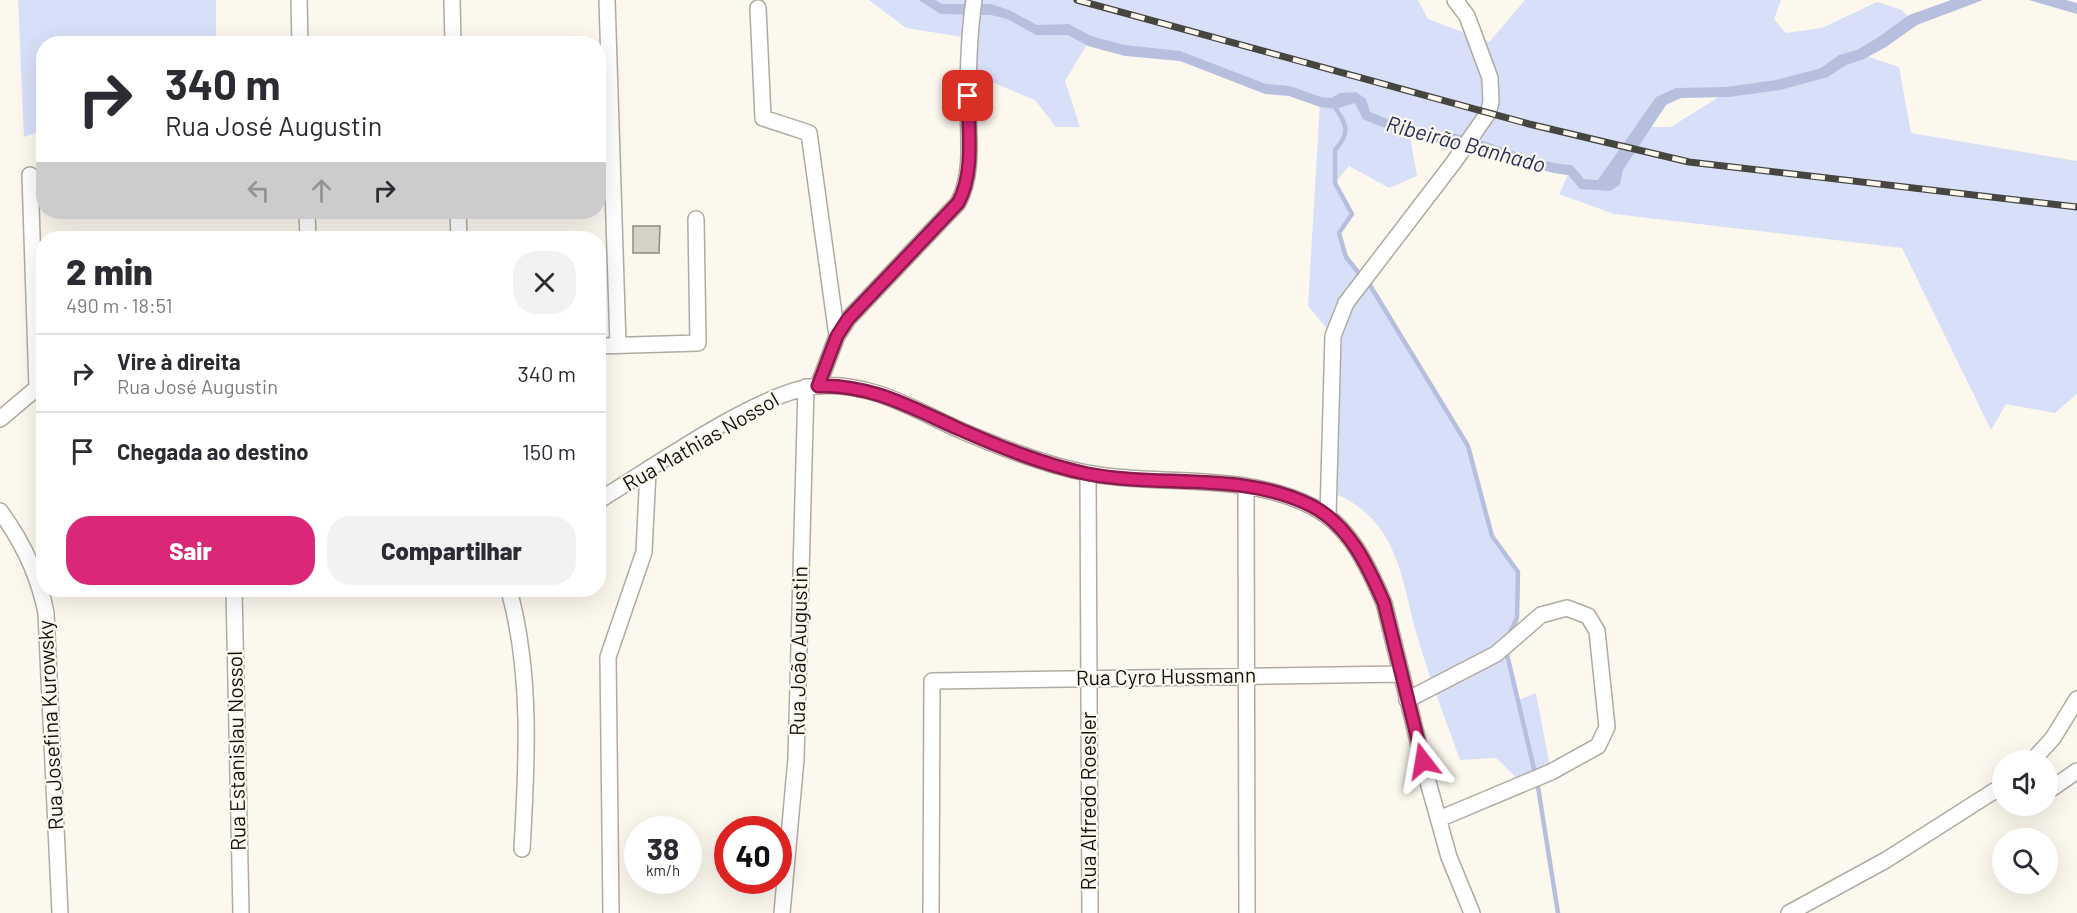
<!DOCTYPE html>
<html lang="pt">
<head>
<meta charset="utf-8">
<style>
  :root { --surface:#fff; --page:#f2f2f3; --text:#2b2b33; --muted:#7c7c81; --line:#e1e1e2; --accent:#db2777 }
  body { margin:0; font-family:Barlow,sans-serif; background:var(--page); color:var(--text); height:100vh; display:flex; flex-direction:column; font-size:22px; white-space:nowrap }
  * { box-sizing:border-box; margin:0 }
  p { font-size:20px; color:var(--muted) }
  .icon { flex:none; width:33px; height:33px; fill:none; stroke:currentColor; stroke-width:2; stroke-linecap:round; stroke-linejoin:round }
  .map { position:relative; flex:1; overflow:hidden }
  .side { position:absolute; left:36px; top:231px; width:570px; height:366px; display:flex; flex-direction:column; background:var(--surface); border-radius:24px; box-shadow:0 6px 24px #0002 }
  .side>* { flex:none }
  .banner { position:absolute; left:36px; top:36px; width:570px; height:183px; border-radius:24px; box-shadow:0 6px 24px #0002; background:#fff; color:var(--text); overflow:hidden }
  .fabs { position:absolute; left:1992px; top:750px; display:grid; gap:12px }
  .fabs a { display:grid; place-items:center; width:66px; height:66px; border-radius:50%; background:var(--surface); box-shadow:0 6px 24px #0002; font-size:30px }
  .speed { position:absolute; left:624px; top:816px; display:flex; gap:12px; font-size:30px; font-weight:700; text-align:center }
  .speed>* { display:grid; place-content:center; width:78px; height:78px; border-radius:50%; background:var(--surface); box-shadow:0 6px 24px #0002; line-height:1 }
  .speed small { font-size:15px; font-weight:400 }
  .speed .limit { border:9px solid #d22; background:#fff; color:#111 }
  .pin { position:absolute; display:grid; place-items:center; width:51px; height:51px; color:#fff; margin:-26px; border-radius:12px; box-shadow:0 3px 9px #0006 }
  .me { position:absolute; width:66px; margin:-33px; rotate:346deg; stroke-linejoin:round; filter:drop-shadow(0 0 4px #0008) }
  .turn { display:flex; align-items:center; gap:21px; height:126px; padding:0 30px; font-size:27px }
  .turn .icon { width:78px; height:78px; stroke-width:2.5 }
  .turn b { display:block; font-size:42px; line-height:51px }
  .lanes { display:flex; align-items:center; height:57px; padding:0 30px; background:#0003; justify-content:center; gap:30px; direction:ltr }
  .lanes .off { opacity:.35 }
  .round { display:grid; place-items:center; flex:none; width:63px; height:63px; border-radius:24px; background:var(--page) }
  .overview { display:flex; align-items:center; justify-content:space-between; height:102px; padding:0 30px }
  h1 { font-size:36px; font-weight:800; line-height:45px }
  .action { display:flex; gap:12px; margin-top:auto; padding:12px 30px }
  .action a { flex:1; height:69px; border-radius:24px; background:var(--accent); color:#fff; font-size:24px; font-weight:800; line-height:69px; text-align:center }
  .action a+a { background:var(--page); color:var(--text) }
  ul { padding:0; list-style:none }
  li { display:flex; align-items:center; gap:18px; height:78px; padding:0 30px; border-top:2px solid var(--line) }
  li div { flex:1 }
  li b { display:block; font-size:22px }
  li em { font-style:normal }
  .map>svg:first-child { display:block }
  .green { fill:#d8e0f9 }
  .water { fill:#b7bfdf }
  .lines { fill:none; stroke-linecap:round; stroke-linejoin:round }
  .stream { stroke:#b7bfdf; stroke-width:4.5 }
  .building { fill:#d5d1c7; stroke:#908b82; stroke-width:1.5 }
  .minor-casing { stroke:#b0aba2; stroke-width:18 }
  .minor { stroke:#fff; stroke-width:15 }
  .rail-casing { stroke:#474540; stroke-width:7 }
  .rail { stroke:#fdf8ee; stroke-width:4.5; stroke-dasharray:14; stroke-linecap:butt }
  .route-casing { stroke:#8e194d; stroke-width:15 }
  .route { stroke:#db2777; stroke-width:10 }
  .labels { text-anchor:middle; stroke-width:4.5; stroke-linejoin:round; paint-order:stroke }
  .street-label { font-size:21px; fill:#13110e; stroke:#fdf8ee }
  .water-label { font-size:22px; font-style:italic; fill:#28305a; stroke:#fdf8ee }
</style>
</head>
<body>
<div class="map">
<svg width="2077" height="913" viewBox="0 0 2077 913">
  <rect width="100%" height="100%" fill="#fdf8ee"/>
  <path class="green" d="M18,0H216V43L44,44L43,130L24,137Z
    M869,0H1418L1428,19L1489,42L1525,0H1781L1774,19L1786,33L1822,28L1877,2L1902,10L1911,20L1860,54L1899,67L1911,133L2077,161V394L2055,413L2006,404L1991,430L1902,248L1614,214L1559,194L1568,175L1580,189L1620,185L1623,170L1649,127H1671L1725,93L1659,101L1606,185L1581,184L1569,170L1409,131L1417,176L1389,188L1349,166L1335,183L1352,214L1339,233C1345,255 1352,267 1369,283L1468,446L1492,536L1518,572L1517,618L1505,645L1518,700L1536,693L1551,772L1523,784L1496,758L1460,760C1446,720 1430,680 1418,639C1400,576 1399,518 1329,491L1333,336L1308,306L1320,102L1265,88L1179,55L1089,41L1065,81L1080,127H1056L1035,100L968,72L969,38L906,28Z"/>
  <path class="water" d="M919,0H935L942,4H991L1009,10L1037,25L1069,24L1091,36L1125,45L1180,51L1266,84L1290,86L1321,97L1331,98L1340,93L1356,92L1366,99L1370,112C1390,120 1415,130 1437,133C1443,134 1450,132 1456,134C1495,142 1531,162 1572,165L1584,179L1598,180L1656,97L1676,88L1726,87L1776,80L1821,68L1839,55L1857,50L1877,38L1909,15L1951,0H1983L1917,25L1886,47L1864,59L1846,65L1828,77L1780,90L1729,97L1681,98L1666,105L1623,170L1620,185L1610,191L1580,189L1568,175C1541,173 1522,162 1497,155C1476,149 1455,147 1434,142C1410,137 1385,129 1363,119L1355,103L1336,109L1320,107L1289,96L1265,94L1180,61L1125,56L1088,46L1068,35H1036L1007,19L991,15L940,14Z
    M2029,0H2066L2077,3V14Z"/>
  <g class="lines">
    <path class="stream" d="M1334,106C1347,125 1351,132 1335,150V183L1352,214L1339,233L1346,257L1361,276
      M1368,282L1468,446L1492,536L1518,572L1517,618L1508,637
      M1506,650L1535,773
      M1538,787L1558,913"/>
  </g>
  <path class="building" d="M633,226H660L659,253H633Z"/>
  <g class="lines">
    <g class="minor-casing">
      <path id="minor" d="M299,0L300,44
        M452,0L453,44
        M607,0L618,345
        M758,8L763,118L809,133L837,336
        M30,175L37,387
        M307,212L308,238
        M458,212L459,238
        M598,346L698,343L696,219
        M818,386L837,336L848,319L958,203C974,174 968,135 968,102C968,68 969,34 974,0
        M0,419L44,382
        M1088,474L1090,913
        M1246,487L1247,913
        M598,501C651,469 760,391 817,386C871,381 915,410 962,431C998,446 1035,461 1073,470C1151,489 1240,469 1313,507C1350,526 1368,566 1384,603L1428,782L1449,857L1472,913
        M0,511C22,541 39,577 46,613L60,913
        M1328,515L1333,336L1346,303L1454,162L1488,113L1491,102L1490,78L1467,16L1455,0
        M234,590L241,913
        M509,590C532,674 527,763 522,849
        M1407,700L1496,654L1541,615L1567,608L1588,616L1597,631L1607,727L1598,746L1551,772L1439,819
        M2033,760L2053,738L2077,699
        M2048,791L2077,771
        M611,913L608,657L644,552L648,471
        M782,913L796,759L806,387
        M931,913L932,681L1401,674
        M1789,913L1886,860L2002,786"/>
    </g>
    <use href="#minor" class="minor"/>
    <g class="rail-casing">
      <path id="rail" d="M1077,0L1529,124L1689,162L2077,207"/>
    </g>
    <use href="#rail" class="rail"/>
  </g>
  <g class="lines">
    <g class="route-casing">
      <path id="route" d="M968,96C968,130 975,173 958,203L848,319L837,336L818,386C871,384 912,408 959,429C1000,447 1044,465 1088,474C1162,488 1243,471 1312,506C1349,525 1368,566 1384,603L1423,761"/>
    </g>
    <use href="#route" class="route"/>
  </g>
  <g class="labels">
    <g class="street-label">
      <text transform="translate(701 442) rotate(-30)" y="7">Rua Mathias Nossol</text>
      <text transform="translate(799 651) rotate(-89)" y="7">Rua João Augustin</text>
      <text transform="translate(1166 677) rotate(-1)" y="7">Rua Cyro Hussmann</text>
      <text transform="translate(51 725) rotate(-93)" y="7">Rua Josefina Kurowsky</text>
      <text transform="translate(237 751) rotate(-91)" y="7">Rua Estanislau Nossol</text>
      <text transform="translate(1089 801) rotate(-90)" y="7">Rua Alfredo Roesler</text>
    </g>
    <g class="water-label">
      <text transform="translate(1466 144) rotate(15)" y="8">Ribeirão Banhado</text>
    </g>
  </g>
</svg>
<div class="fabs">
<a><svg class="icon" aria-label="sound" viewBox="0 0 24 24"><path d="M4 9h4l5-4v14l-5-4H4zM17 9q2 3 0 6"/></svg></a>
<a><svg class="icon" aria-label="search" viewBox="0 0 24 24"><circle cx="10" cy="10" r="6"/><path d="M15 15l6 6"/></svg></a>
</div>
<div class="speed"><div>38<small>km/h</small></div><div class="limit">40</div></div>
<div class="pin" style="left:968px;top:96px;background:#d93025"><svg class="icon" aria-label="arrive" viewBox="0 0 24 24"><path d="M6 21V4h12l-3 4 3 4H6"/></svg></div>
<svg class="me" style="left:1423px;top:761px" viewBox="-20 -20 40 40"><path d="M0-17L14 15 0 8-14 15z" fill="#db2777" stroke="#fff" stroke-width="4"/></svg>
<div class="banner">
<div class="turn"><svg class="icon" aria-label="right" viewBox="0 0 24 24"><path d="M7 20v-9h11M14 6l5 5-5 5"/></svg><div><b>340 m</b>Rua José Augustin</div></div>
<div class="lanes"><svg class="icon off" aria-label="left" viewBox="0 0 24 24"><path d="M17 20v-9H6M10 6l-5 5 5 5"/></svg><svg class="icon off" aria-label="ahead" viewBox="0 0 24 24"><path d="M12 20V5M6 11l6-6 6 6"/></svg><svg class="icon" aria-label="right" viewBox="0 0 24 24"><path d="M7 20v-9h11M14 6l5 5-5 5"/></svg></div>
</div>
<section class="side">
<div class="overview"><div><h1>2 min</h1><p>490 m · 18:51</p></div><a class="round"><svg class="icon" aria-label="close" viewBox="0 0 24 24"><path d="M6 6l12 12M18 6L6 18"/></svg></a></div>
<ul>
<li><svg class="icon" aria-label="right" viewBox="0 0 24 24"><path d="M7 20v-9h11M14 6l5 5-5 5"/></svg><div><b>Vire à direita</b><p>Rua José Augustin</p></div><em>340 m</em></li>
<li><svg class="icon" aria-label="arrive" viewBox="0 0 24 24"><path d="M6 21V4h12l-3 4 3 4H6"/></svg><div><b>Chegada ao destino</b></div><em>150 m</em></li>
</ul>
<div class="action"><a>Sair</a><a>Compartilhar</a></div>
</section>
</div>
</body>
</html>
